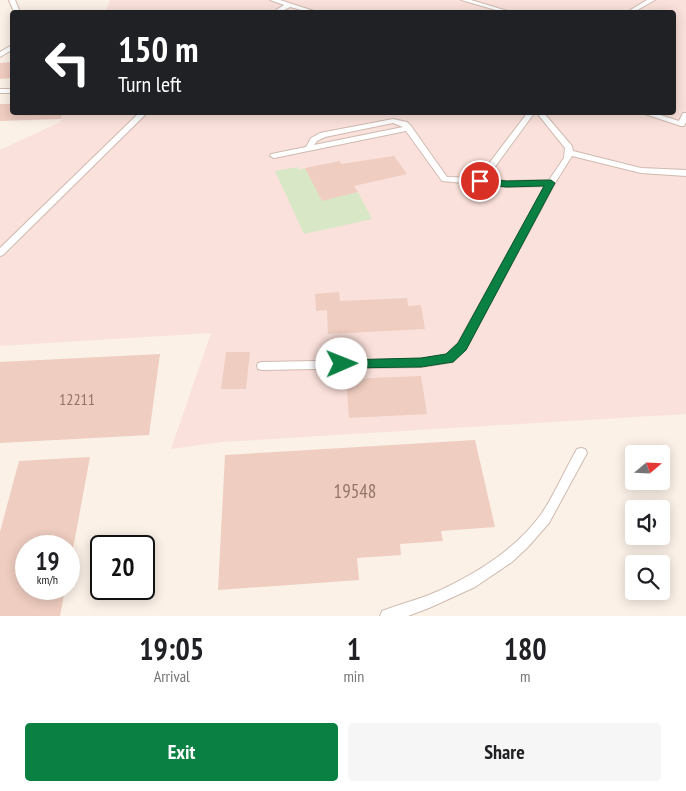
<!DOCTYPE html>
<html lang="en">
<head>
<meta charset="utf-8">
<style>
  :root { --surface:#fff; --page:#f6f6f6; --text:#202124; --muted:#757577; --accent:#0b8043 }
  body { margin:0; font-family:"PT Sans Narrow",sans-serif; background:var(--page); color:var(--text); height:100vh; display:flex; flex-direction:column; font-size:19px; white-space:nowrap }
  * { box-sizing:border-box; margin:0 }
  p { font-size:16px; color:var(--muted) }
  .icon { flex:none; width:28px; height:28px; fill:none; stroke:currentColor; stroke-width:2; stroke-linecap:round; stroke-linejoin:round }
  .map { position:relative; height:616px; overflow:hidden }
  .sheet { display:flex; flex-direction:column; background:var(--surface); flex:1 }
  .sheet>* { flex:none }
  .hud { position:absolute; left:10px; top:10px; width:666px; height:105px; border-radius:5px; box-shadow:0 2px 12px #0003; background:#202124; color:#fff; overflow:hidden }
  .needle { width:32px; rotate:71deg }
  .fabs { position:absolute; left:625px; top:445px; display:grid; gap:10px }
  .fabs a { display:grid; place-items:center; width:45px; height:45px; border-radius:5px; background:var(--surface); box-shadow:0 2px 12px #0003; font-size:25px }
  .speed { position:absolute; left:15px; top:535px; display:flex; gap:10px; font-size:25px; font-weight:700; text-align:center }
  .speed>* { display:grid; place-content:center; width:65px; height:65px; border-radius:50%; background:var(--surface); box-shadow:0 2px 12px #0003; line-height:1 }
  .speed small { font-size:12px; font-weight:400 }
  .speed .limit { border:2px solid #111; border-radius:8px; background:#fff; color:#111 }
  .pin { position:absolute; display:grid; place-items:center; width:42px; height:42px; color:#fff; margin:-21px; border:2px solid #fff; border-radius:50%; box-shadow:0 1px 5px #0007 }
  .me { position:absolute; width:55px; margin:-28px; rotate:89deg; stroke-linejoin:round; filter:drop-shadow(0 0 4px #0008) }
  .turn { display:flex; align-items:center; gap:18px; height:105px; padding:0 25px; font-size:22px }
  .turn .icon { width:65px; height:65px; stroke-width:2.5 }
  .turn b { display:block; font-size:35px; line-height:42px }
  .eta { display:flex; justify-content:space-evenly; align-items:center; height:85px; text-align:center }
  .eta b { font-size:30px; font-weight:600; line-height:35px }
  .primary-button { display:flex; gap:10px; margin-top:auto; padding:10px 25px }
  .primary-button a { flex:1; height:58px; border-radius:5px; background:var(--accent); color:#fff; font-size:20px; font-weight:600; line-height:58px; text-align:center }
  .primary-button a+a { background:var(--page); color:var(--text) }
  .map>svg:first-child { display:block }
  .commercial { fill:#fbe1db }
  .green { fill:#d8e8c6 }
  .building { fill:#efcdc0 }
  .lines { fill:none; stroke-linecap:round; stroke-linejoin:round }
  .lane-casing { stroke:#cfbab0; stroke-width:2 }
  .lane { fill:#fff; fill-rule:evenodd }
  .route { fill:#0b8043; stroke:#07532c }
  .labels { text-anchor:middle; stroke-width:4; stroke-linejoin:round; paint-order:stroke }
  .number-label { font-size:16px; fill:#937469 }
  .near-number-label { font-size:19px; fill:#937469 }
</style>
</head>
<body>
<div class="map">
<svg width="686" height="616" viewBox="0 0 686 616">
  <rect width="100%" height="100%" fill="#fbf1e7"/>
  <path class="commercial" d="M110,0H686V414L222,442L171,449L211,333L0,346V150L60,122L64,113L674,112V12H105Z"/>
  <path class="green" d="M298,167L299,170L305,168L322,200L358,192L372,219L304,234L275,171Z"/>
  <path class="building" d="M12,62V78L0,79V63Z
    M0,104H12V112H63L61,119L0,121Z
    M394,156L407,174L354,186L358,192L322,201L305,168L340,161L341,164Z
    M339,292L340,301L407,298L408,306L421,305L425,329L328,334L327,310L316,311L315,294Z
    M226,352H250L246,389H221Z
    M160,354L149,435L0,443V362Z
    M421,376L427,414L349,418L346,379Z
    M475,440L495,527L441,531L443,541L400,544L401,555L357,558L359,580L218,590L225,455Z
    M90,457L70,565L69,546H26V589H65L60,616H0V532L19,461Z"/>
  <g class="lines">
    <g class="lane-casing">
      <path id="lane" d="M9,0H15L20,12H14Z
        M270,0H280L317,12H309L290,7L280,12H273L284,5Z
        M461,0H471L511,12H503Z
        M647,0H655L634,12H627Z
        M12,45V50L0,57V52Z
        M0,89H12V93H0Z
        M140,112H148L3,255L0,256V248Z
        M528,112H535L486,179L507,181L549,180L564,158L565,148L536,112H543L572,146L573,151L641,168L686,170V176L641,173L572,156L555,183L466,349L453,362L421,367L262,370L258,369L257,366L258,363L262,362L421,359L446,355L458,343L545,186L507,187L442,181L406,131L274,158L270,156L271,154L306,147L311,138L320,133L393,119L407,122L411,126L447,177L478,178ZM393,123L403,127L314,145L317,141L325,137Z
        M639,112H651L679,121L683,113H686V122L684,126H681Z
        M581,448L585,449L587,453L549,523L528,547L512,562L475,587L429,608L408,616H380L382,611C397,605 413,601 429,595C471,577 515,551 542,513C555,493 565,470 577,449Z"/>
    </g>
    <use href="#lane" class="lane"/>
  </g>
  <path class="route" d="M480,178L506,181L551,180L555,183L466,350L453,362L421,367L337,368L336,364L337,361L342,360L421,358L446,354L458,343L544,186L506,187L476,183L475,181Z"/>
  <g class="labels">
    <g class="number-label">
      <text x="77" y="405">12211</text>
    </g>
    <g class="near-number-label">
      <text x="355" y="498">19548</text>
    </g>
  </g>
</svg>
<div class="fabs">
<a><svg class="needle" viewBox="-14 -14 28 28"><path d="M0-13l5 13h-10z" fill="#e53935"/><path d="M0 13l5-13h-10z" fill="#757577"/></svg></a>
<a><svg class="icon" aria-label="sound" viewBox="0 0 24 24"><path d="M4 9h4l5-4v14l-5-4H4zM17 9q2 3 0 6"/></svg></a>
<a><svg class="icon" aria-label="search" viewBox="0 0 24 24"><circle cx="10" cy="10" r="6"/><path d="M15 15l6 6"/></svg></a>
</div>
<div class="speed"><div>19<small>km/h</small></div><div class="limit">20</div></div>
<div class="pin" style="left:480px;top:181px;background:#d93025"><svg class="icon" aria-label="arrive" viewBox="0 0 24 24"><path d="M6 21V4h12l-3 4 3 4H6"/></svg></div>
<svg class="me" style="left:342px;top:364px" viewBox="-20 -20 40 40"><circle r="19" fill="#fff"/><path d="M0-13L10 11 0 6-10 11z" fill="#0b8043"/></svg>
<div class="hud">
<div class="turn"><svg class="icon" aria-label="left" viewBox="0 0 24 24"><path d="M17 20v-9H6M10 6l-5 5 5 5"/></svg><div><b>150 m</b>Turn left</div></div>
</div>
</div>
<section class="sheet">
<div class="eta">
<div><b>19:05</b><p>Arrival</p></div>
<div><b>1</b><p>min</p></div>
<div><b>180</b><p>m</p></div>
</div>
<div class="primary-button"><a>Exit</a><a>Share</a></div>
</section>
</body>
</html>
